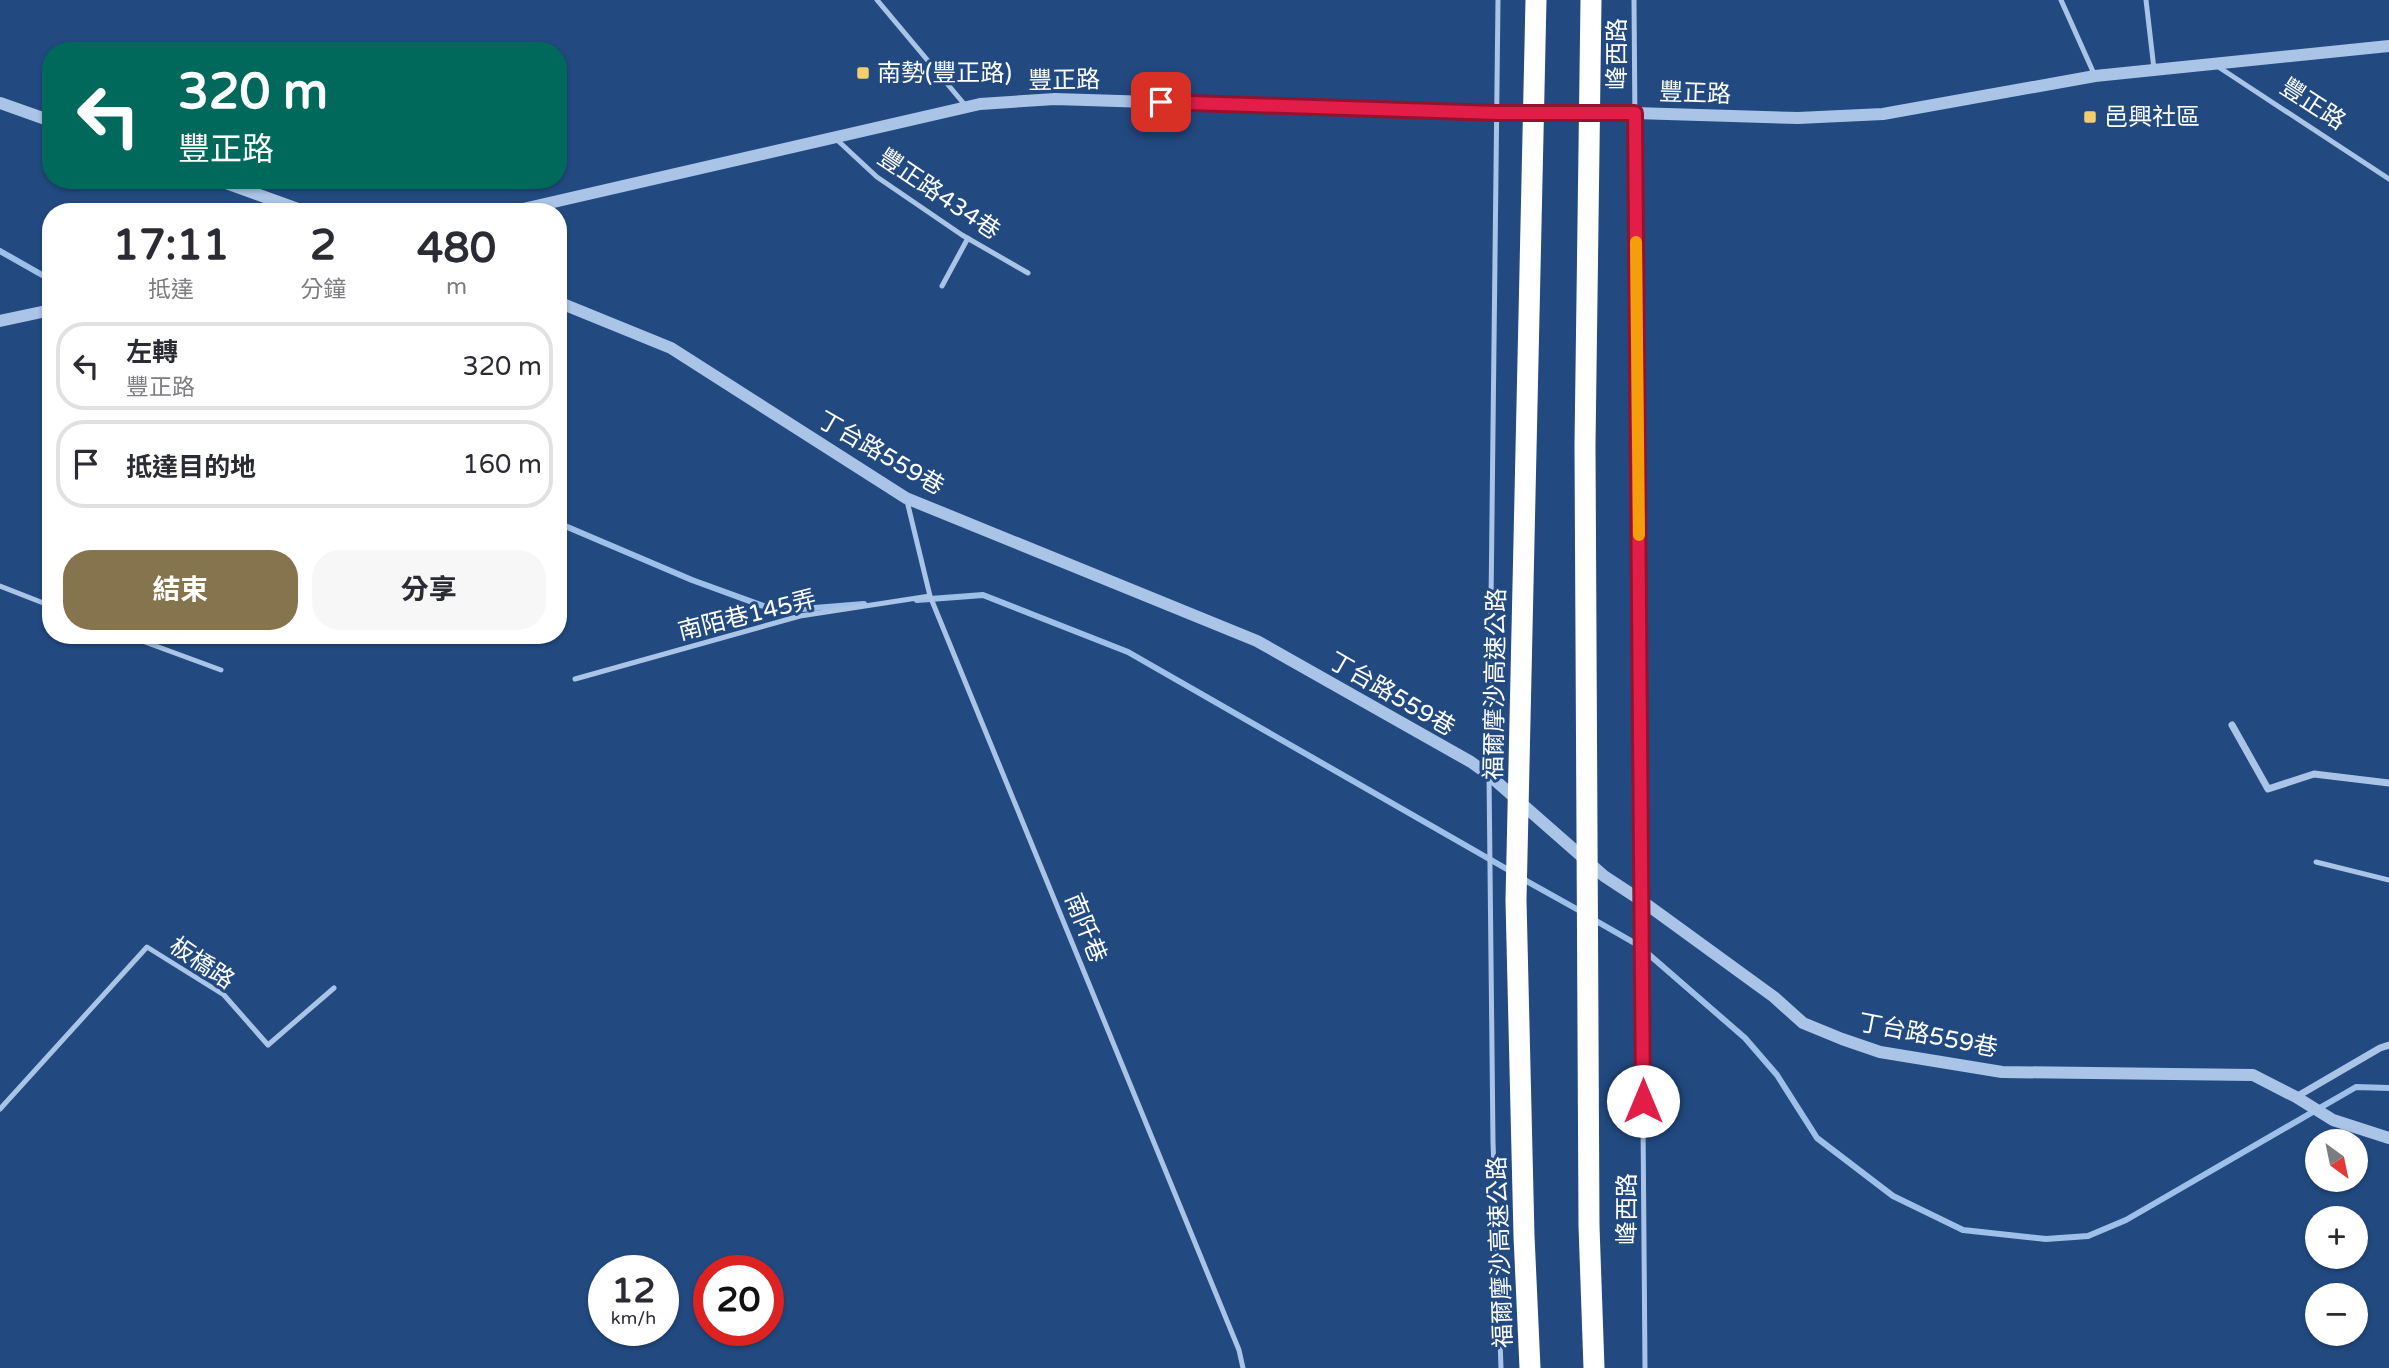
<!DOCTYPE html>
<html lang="zh-TW">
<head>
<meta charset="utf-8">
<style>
  :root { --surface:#fff; --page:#f7f7f7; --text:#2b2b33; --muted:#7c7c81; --line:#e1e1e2; --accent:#85744d }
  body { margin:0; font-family:"Varela Round","Noto Sans TC",sans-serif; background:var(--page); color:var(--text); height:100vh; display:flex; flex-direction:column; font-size:26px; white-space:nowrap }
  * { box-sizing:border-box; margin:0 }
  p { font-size:23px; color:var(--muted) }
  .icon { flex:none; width:38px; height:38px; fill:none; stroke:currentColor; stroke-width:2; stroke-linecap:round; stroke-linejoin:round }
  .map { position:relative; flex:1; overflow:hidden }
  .side { position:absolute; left:42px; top:203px; width:525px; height:441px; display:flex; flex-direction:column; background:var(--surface); border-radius:28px; box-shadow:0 2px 5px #0004 }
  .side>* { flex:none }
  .top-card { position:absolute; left:42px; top:42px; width:525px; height:147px; border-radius:28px; box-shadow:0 2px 5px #0004; background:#00695c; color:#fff; overflow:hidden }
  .needle { width:46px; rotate:147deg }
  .buttons { position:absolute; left:2305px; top:1129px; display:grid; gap:14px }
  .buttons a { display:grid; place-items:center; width:63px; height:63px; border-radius:50%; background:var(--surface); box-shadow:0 2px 5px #0004; font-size:35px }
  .speed { position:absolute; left:588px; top:1255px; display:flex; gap:14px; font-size:35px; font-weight:700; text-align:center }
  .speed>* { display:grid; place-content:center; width:91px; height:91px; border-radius:50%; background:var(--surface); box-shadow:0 2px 5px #0004; line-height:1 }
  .speed small { font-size:18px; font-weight:400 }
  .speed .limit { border:10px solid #d22; background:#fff; color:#111 }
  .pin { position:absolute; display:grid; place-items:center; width:60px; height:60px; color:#fff; margin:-30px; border-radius:14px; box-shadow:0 4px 10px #0006 }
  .me { position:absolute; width:77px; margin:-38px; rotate:0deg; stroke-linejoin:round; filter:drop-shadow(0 0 5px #0008) }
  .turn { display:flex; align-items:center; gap:24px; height:147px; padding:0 21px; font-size:32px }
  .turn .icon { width:91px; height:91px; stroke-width:2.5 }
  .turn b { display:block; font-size:49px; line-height:60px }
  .eta { display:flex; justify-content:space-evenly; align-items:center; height:119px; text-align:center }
  .eta b { font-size:42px; font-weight:700; line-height:49px }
  .button { display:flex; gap:14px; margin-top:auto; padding:14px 21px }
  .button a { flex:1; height:80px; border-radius:28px; background:var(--accent); color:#fff; font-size:28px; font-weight:700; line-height:80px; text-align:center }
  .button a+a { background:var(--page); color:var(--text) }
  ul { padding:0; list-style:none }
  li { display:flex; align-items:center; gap:21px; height:88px; margin:0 14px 10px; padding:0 7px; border:4px solid var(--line); border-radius:28px }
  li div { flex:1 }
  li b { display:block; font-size:26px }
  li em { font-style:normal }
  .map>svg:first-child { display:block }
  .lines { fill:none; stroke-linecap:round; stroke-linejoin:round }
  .stream { stroke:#9dbfe8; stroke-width:6 }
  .service { stroke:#a9c4e7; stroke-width:5 }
  .minor { stroke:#a9c4e7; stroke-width:7 }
  .tertiary { stroke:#a9c4e7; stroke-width:12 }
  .motorway-bridge { stroke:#fff; stroke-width:21 }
  .route-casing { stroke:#92132f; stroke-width:18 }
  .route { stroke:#e11d48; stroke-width:12 }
  .slow { stroke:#f59e0b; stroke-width:12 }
  .poi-dot { fill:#f3ce6c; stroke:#224a81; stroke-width:2.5 }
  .labels { text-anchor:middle; stroke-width:6; stroke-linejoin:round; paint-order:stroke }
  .street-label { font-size:24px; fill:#fff; stroke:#224a81 }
  .poi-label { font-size:24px; fill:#fff; stroke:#224a81; text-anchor:start }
</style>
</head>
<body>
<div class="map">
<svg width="2389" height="1368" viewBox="0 0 2389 1368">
  <rect width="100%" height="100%" fill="#224a81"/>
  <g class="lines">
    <path class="stream" d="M0,251L51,280
      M558,523L692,580L777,611L864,604
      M917,600L983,595L1128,652L1512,872
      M1521,878L1582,912
      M1591,918L1638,945L1745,1038L1777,1075L1817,1138L1893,1196L1963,1230L2046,1239L2088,1236L2126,1220L2356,1087L2389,1088"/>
    <path class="service" d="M877,0L965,105
      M1498,0L1489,775L1493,1142L1501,1368
      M1634,0L1645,1368
      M2061,0L2095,76
      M2146,0L2154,69
      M2217,66L2389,179
      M835,138L877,177L962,235L1028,273
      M942,286L968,238
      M907,501L930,596L1239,1350L1243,1368
      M0,586L51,606
      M126,635L221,670
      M575,679L800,616L930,596
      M2316,862L2389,880
      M0,1109L147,947L224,995L268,1045L334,988"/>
    <path class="minor" d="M2232,725L2268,789L2314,774L2389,783
      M2296,1097L2380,1048L2389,1045"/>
    <path class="tertiary" d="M0,103L51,121
      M218,180L306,212
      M510,212L980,104L1055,99L1497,113H1635L1798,118L1883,114L2095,76L2389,46
      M558,302L671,348L906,498L1257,641L1471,762L1489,775L1604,876L1642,901L1774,997L1803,1023L1842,1039L1880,1052L2002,1072L2253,1075L2296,1097L2333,1120L2389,1138
      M0,321L51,310"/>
    <path class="motorway-bridge" d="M1591,0L1585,445L1589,1226L1594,1368
      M1530,1368L1524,1236L1516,900L1536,0"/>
  </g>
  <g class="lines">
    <g class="route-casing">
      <path id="route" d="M1161,102L1497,113H1635L1643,1101"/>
    </g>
    <use href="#route" class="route"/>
    <path class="slow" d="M1636,242L1639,535"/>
  </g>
  <g class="poi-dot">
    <rect x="856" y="66" width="14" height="14" rx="3.5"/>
    <rect x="2083" y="110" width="14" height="14" rx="3.5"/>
  </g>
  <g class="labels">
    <g class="street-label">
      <text transform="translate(1617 54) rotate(-90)" y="8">峰西路</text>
      <text transform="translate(1064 80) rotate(-1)" y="8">豐正路</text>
      <text transform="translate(1695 93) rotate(2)" y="8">豐正路</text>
      <text transform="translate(2313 104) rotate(33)" y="8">豐正路</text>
      <text transform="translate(939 194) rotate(34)" y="8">豐正路434巷</text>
      <text transform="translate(881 453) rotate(30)" y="8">丁台路559巷</text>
      <text transform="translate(747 615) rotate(-14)" y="8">南陌巷145弄</text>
      <text transform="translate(1495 684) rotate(-89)" y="8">福爾摩沙高速公路</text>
      <text transform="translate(1392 694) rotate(30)" y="8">丁台路559巷</text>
      <text transform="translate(1086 928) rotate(68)" y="8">南阡巷</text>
      <text transform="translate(202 963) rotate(34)" y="8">板橋路</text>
      <text transform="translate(1928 1035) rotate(11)" y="8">丁台路559巷</text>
      <text transform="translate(1627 1209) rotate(-90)" y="8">峰西路</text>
      <text transform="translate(1500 1252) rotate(-92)" y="8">福爾摩沙高速公路</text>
    </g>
    <g class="poi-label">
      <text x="877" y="81">南勢(豐正路)</text>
      <text x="2104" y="125">邑興社區</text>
    </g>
  </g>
</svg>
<div class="buttons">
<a><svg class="needle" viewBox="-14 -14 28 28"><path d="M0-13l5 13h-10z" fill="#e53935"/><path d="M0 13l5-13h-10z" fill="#7c7c81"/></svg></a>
<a>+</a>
<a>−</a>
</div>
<div class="speed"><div>12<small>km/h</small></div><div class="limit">20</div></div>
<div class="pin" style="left:1161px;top:102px;background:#d93025"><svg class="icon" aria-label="arrive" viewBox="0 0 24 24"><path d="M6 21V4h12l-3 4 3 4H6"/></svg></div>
<svg class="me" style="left:1643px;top:1101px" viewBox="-20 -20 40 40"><circle r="19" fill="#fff"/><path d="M0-13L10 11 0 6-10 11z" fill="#e11d48"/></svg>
<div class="top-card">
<div class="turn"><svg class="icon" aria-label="left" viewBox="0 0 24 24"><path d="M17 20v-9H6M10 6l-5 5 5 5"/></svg><div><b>320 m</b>豐正路</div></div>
</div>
<section class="side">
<div class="eta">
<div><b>17:11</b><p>抵達</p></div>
<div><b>2</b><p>分鐘</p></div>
<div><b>480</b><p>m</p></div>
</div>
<ul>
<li><svg class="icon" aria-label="left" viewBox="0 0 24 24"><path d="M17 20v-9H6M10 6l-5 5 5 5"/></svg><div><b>左轉</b><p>豐正路</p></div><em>320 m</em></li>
<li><svg class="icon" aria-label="arrive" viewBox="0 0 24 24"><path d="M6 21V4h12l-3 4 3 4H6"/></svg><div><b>抵達目的地</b></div><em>160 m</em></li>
</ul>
<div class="button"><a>結束</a><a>分享</a></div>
</section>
</div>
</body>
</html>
